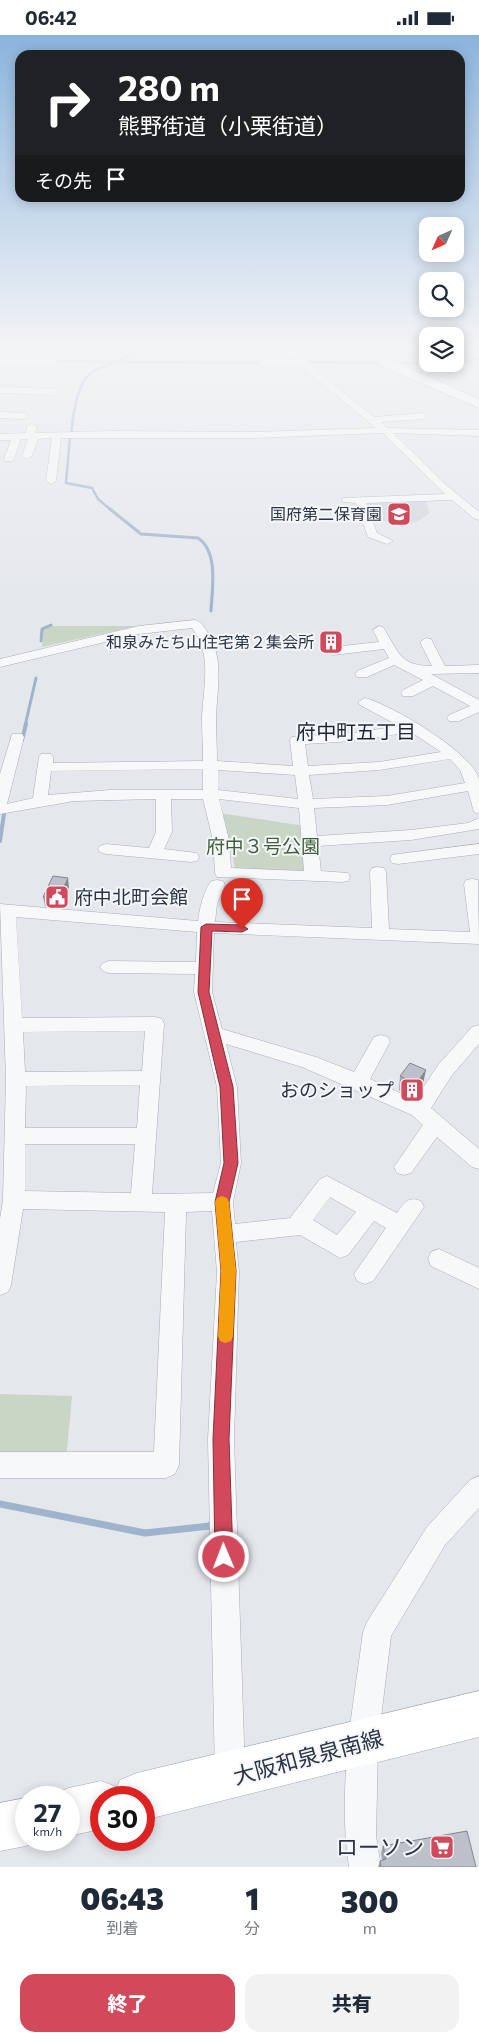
<!DOCTYPE html>
<html lang="ja">
<head>
<meta charset="utf-8">
<style>
  :root { --surface:#fff; --page:#f2f2f3; --text:#1f2937; --muted:#747a83; --accent:#d1495b }
  body { margin:0; font-family:Commissioner,"Noto Sans JP",sans-serif; background:var(--page); color:var(--text); height:100vh; display:flex; flex-direction:column; font-size:19px; white-space:nowrap }
  * { box-sizing:border-box; margin:0 }
  p { font-size:16px; color:var(--muted) }
  .icon { flex:none; width:28px; height:28px; fill:none; stroke:currentColor; stroke-width:2; stroke-linecap:round; stroke-linejoin:round }
  .map { position:relative; height:1832px; overflow:hidden }
  .details { display:flex; flex-direction:column; background:var(--surface); flex:1 }
  .details>* { flex:none }
  .banner { position:absolute; left:15px; top:15px; width:450px; height:152px; border-radius:15px; box-shadow:0 2px 12px #0003; background:#202124; color:#fff; overflow:hidden }
  .needle { width:32px; rotate:225deg }
  .buttons { position:absolute; left:419px; top:182px; display:grid; gap:10px }
  .buttons a { display:grid; place-items:center; width:45px; height:45px; border-radius:10px; background:var(--surface); box-shadow:0 2px 12px #0003; font-size:25px }
  .speed { position:absolute; left:15px; top:1751px; display:flex; gap:10px; font-size:25px; font-weight:700; text-align:center }
  .speed>* { display:grid; place-content:center; width:65px; height:65px; border-radius:50%; background:var(--surface); box-shadow:0 2px 12px #0003; line-height:1 }
  .speed small { font-size:12px; font-weight:400 }
  .speed .limit { border:8px solid #d22; background:#fff; color:#111 }
  .pin { position:absolute; display:grid; place-items:center; width:42px; height:42px; color:#fff; margin:-51px -21px; border-radius:50% 50% 50% 0; rotate:-45deg; box-shadow:0 0 5px #0007 }
  .pin .icon { rotate:45deg }
  .me { position:absolute; width:55px; margin:-28px; rotate:359deg; stroke-linejoin:round; filter:drop-shadow(0 0 4px #0008) }
  .turn { display:flex; align-items:center; gap:18px; height:105px; padding:0 20px; font-size:22px }
  .turn .icon { width:65px; height:65px; stroke-width:2.5 }
  .turn b { display:block; font-size:35px; line-height:42px }
  .then { display:flex; align-items:center; height:48px; padding:0 20px; background:#0003; gap:10px; font-size:19px }
  .eta { display:flex; justify-content:space-evenly; align-items:center; height:85px; text-align:center }
  .eta b { font-size:30px; font-weight:800; line-height:35px }
  .action { display:flex; gap:10px; margin-top:auto; padding:10px 20px }
  .action a { flex:1; height:58px; border-radius:15px; background:var(--accent); color:#fff; font-size:20px; font-weight:800; line-height:58px; text-align:center }
  .action a+a { background:var(--page); color:var(--text) }
  .status { display:flex; justify-content:space-between; align-items:center; height:35px; padding:0 25px; background:var(--surface); direction:ltr }
  .status svg { height:14px; fill:currentColor }
  .map>svg:first-child { display:block }
  .built { fill:#d2d6de }
  .green { fill:#c9d6c5 }
  .lines { fill:none; stroke-linecap:round; stroke-linejoin:round }
  .stream-far3 { stroke:#9fb4cc; stroke-width:2.5 }
  .stream-far2 { stroke:#9fb4cc; stroke-width:3 }
  .stream-far1 { stroke:#9fb4cc; stroke-width:4 }
  .stream { stroke:#9fb4cc; stroke-width:7 }
  .minor-casing { stroke:#a9aeb7; stroke-width:1 }
  .primary-casing { stroke:#a3abb8; stroke-width:1 }
  .trunk-casing { stroke:#8b94a3; stroke-width:1 }
  .minor { fill:#f7f8fa; fill-rule:evenodd }
  .primary { fill:#fff; fill-rule:evenodd }
  .trunk { fill:#fff; fill-rule:evenodd }
  .wall { fill:#a1a5ae }
  .shaded-wall { fill:#83868d }
  .building { fill:#bbc0ca; stroke:#83868d }
  .route { fill:#d1495b; stroke:#882f3b }
  .slow { fill:#f59e0b }
  .labels { text-anchor:middle; stroke-width:4; stroke-linejoin:round; paint-order:stroke }
  .far-poi-label { font-size:16px; fill:#2b3445; stroke:#f4f6f9; text-anchor:end }
  .park-label { font-size:19px; fill:#3f6138; stroke:#f4f6f9 }
  .poi-label { font-size:19px; fill:#2b3445; stroke:#f4f6f9; text-anchor:start }
  .neighbourhood-label { font-size:20px; fill:#1d2536; stroke:#f4f6f9 }
  .near-street-label { font-size:22px; fill:#2b3445; stroke:#f4f6f9 }
  .near-poi-label { font-size:22px; fill:#2b3445; stroke:#f4f6f9; text-anchor:end }
</style>
</head>
<body>
<div class="status"><b>06:42</b><svg viewBox="0 0 49 12"><path d="M0 12V9h3v3zM5 12V6h3v6zM10 12V3h3v9zM15 12V0h3v12zM26 1h20v11H26zM47 4h2v5h-2z"/></svg></div>
<div class="map">
<svg width="479" height="1832" viewBox="0 0 479 1832">
  <rect width="100%" height="100%" fill="#e4e7ec"/>
  <path class="built" d="M425,465L430,478L418,486L402,492L401,489H395L394,486H372L367,468L369,466Z"/>
  <path class="green" d="M49,591H137L42,612L43,594Z
    M219,778L305,791L310,839L235,835L231,809Z
    M0,1359L72,1361L67,1415L61,1422L0,1421Z"/>
  <g class="lines">
    <path class="stream-far3" d="M120,325L139,315L200,316L206,315L209,310
      M51,326L264,328
      M310,327L382,328
      M455,327L479,324
      M403,328H428
      M71,398C74,380 75,351 91,338C98,333 106,331 113,328
      M70,401L66,448L92,453L98,464L111,475"/>
    <path class="stream-far2" d="M110,474L141,499L198,503C219,517 212,554 211,576
      M41,606L42,594L51,590
      M25,691L36,643"/>
    <path class="stream-far1" d="M22,705L26,689
      M0,806L4,779"/>
    <path class="stream" d="M0,1469L145,1498L210,1491L212,1488"/>
    <g class="minor-casing">
      <path id="minor" d="M280,310H288L294,313L323,341L374,382L423,378L428,381L423,384L381,387L387,393L479,395V401L393,398L445,449L479,477V485L475,484L452,465L366,468L377,498L393,506L387,509L368,502L356,468L343,467L342,465L343,463L445,459L383,398L253,403H61L56,446L51,449L46,446L52,403L38,404L32,421L27,424L22,421L28,404H21L13,426H5L4,424L11,405H0V399L26,398L27,392L32,389L37,392L35,398L111,396L253,397L376,393L301,331L259,330L258,328L262,325H296L287,318H260L256,316L260,314L282,313Z
        M332,315H372L376,317L372,319H335L331,317Z
        M0,324H54L58,327L54,330H0Z
        M0,352L56,354L60,357L56,360L0,358Z
        M0,377L24,378L29,381L24,384L0,383Z
        M195,585C201,587 203,591 206,595C225,622 217,653 216,683C216,697 217,712 217,726L293,731L290,705L292,702L353,698L399,691L360,670L358,667L365,663C390,669 473,718 479,744C479,754 479,768 479,779L474,777L468,756L387,770L314,773L317,801L411,795L468,788L479,783V794L411,805L318,811L321,836L348,838L350,842L348,846L342,847L217,842L215,838L213,805L203,764H171L172,797L164,814L197,818L199,822L197,826L191,827L106,819L100,817L98,814L100,811L106,809L149,813L156,797V764L74,766L0,779V739L12,699H22L24,702L7,769L33,763L39,722L41,719H51L53,722V728L203,726C203,712 202,697 202,683C203,652 213,620 192,593L139,599L0,632V624L139,591ZM411,697L441,717L379,727L308,731L305,709L353,706ZM450,724L460,735L465,748L387,761L313,764L309,740L379,735ZM203,734V755H110L48,760L51,736ZM218,735L295,740L298,764L218,755ZM219,764L299,773L304,836L231,833L229,805Z
        M379,591L383,592C399,617 399,631 432,631L420,607L426,603L431,604L445,631L479,630V638L431,639L479,665V677L459,686H449L447,683L449,680L470,671L433,651L413,661H403L401,658L403,655L423,645L394,630L367,642H357L355,639L357,636L389,623L384,614L333,620L327,616L333,612L379,607L373,595Z
        M479,809V819L398,829L392,828L390,824L392,820L398,819Z
        M378,832L384,833L386,837L389,894L470,897L464,849L466,845L472,844L478,845L479,909L214,898L212,957L222,994L316,1022L354,1037L374,1002L381,1000L388,1002L390,1007L370,1044L415,1065L438,1030L472,992L479,990V1009L452,1040L431,1073L479,1114V1134L472,1132L437,1102L411,1138L404,1140L397,1138L394,1132L423,1090L412,1080L302,1032L226,1009L237,1052L241,1128L233,1167L235,1189L290,1183L320,1144L327,1141L397,1178C404,1168 408,1161 421,1166L424,1172L373,1246L365,1249L357,1246L354,1239L386,1193L374,1186L348,1220L340,1223L300,1200L236,1207L239,1237L234,1404L245,1739L241,1750L230,1754L219,1750L215,1739L208,1404L217,1237L212,1176L186,1177L179,1430L175,1439L166,1443H0V1417H154L165,1177L23,1174L11,1250L8,1257L0,1260V1184L3,1165L6,1044L0,869L198,886C200,872 203,858 211,846L217,845L223,846L225,850L217,869L215,887L372,893L370,837L372,833ZM16,882L197,897L196,927L109,926L103,928L100,932L103,936L109,938L195,939L194,957L217,1052L221,1128L213,1158L152,1159L164,989L162,984L155,982L22,983ZM145,996L142,1036L25,1037L23,997ZM140,1050L137,1093H25L26,1051ZM25,1109H135L131,1158L25,1156ZM330,1162L356,1177L337,1200L313,1185Z
        M439,1214L479,1233V1254L431,1231L428,1224L431,1217Z
        M479,1441V1473L445,1510L391,1601L378,1707L376,1801L381,1832H349C337,1754 353,1674 363,1597L367,1587L427,1492L470,1445Z"/>
    </g>
    <g class="primary-casing">
      <path id="primary" d="M479,1656V1702L144,1785V1762H101V1794L69,1801V1762H51L52,1760L69,1753L101,1746L117,1752L120,1745L137,1738Z
        M26,1763V1805H41L26,1811L0,1816V1768Z"/>
    </g>
    <g class="trunk-casing">
      <path id="trunk" d="M356,310H370L394,326L479,364V373L384,332Z"/>
    </g>
    <use href="#minor" class="minor"/>
    <use href="#primary" class="primary"/>
    <use href="#trunk" class="trunk"/>
  </g>
  <path class="wall" d="M69,853L60,872L45,871L43,862Z
    M400,1041L423,1049L414,1063L399,1055Z
    M383,1811L476,1832H378L380,1826H382L381,1818Z"/>
  <path class="shaded-wall" d="M68,843L69,853L60,872L59,863Z
    M426,1035L423,1049L414,1063L416,1049Z"/>
  <path class="building" d="M53,841L68,843L59,863L43,862Z
    M410,1028L426,1035L416,1049L400,1041Z
    M467,1796L476,1832H381L380,1826L386,1824L383,1811Z"/>
  <linearGradient id="sky" x2="0" y2="1"><stop stop-color="#8bb4dd"/><stop offset="0.55" stop-color="#f3f4f6"/><stop offset="1" stop-color="#f3f4f6" stop-opacity="0"/></linearGradient>
  <rect width="479" height="566" fill="url(#sky)"/>
  <path class="route" d="M206,889L242,890L248,894L242,897L212,896L209,957L233,1052L238,1128L229,1167L236,1236L229,1404L233,1522L230,1529L224,1531L218,1529L215,1522L213,1404L221,1236L215,1167L224,1128L220,1052L198,957L201,892Z"/>
  <path class="slow" d="M222,1161L227,1163L229,1167L236,1236L233,1301L231,1306L225,1308L220,1306L218,1301L221,1236L215,1167L217,1163Z"/>
  <defs>
    <g id="school-square" transform="scale(1.25)"><rect x="-9" y="-9" width="18" height="18" rx="4" fill="#d1495b" stroke="#f4f6f9"/><path d="M0-5L7-2L0 1L-7-2ZM-4 1L0 2.5L4 1V4Q0 6-4 4Z" fill="#fff"/></g>
    <g id="building-square" transform="scale(1.25)"><rect x="-9" y="-9" width="18" height="18" rx="4" fill="#d1495b" stroke="#f4f6f9"/><path d="M-4-6H4V6H1V3H-1V6H-4ZM-2.5-4.3h1.7v1.8h-1.7ZM.8-4.3h1.7v1.8H.8ZM-2.5-1h1.7V.8h-1.7ZM.8-1h1.7V.8H.8Z" fill="#fff"/></g>
    <g id="civic-square" transform="scale(1.25)"><rect x="-9" y="-9" width="18" height="18" rx="4" fill="#d1495b" stroke="#f4f6f9"/><path d="M-.6-6.5H3V-4.5H.6V-3L4-1V1h2V6H-6V1h2V-1L-.6-3ZM-1.2 2.5V6h2.4V2.5Z" fill="#fff"/></g>
    <g id="supermarket-square" transform="scale(1.25)"><rect x="-9" y="-9" width="18" height="18" rx="4" fill="#d1495b" stroke="#f4f6f9"/><path d="M-6-5.5h2.5l.6 2H6L4.5 2H-2.5L-4.4-4H-6ZM-1.5 3.2a1.3 1.3 0 1 0 .1 0ZM3 3.2a1.3 1.3 0 1 0 .1 0Z" fill="#fff"/></g>
  </defs>
  <g fill-rule="evenodd">
    <use href="#school-square" x="399" y="479"/>
    <use href="#building-square" x="331" y="607"/>
    <use href="#civic-square" x="57" y="862"/>
    <use href="#building-square" x="412" y="1055"/>
    <use href="#supermarket-square" x="442" y="1812"/>
  </g>
  <g class="labels">
    <g class="far-poi-label">
      <text x="382" y="485">国府第二保育園</text>
      <text x="314" y="613">和泉みたち山住宅第２集会所</text>
    </g>
    <g class="park-label">
      <text x="263" y="818">府中３号公園</text>
    </g>
    <g class="poi-label">
      <text x="74" y="869">府中北町会館</text>
      <text x="394" y="1062" text-anchor="end">おのショップ</text>
    </g>
    <g class="neighbourhood-label">
      <text x="356" y="704">府中町五丁目</text>
    </g>
    <g class="near-street-label">
      <text transform="translate(308 1722) rotate(-15)" y="8">大阪和泉泉南線</text>
    </g>
    <g class="near-poi-label">
      <text x="424" y="1820">ローソン</text>
    </g>
  </g>
</svg>
<div class="buttons">
<a><svg class="needle" viewBox="-14 -14 28 28"><path d="M0-13l5 13h-10z" fill="#e53935"/><path d="M0 13l5-13h-10z" fill="#747a83"/></svg></a>
<a><svg class="icon" aria-label="search" viewBox="0 0 24 24"><circle cx="10" cy="10" r="6"/><path d="M15 15l6 6"/></svg></a>
<a><svg class="icon" aria-label="layers" viewBox="0 0 24 24"><path d="M12 4l9 5-9 5-9-5zM3 14l9 5 9-5"/></svg></a>
</div>
<div class="speed"><div>27<small>km/h</small></div><div class="limit">30</div></div>
<div class="pin" style="left:242px;top:894px;background:#d93025"><svg class="icon" aria-label="arrive" viewBox="0 0 24 24"><path d="M6 21V4h12l-3 4 3 4H6"/></svg></div>
<svg class="me" style="left:224px;top:1522px" viewBox="-20 -20 40 40"><circle r="17" fill="#d1495b" stroke="#fff" stroke-width="3"/><path d="M0-11L8 9 0 5-8 9z" fill="#fff"/></svg>
<div class="banner">
<div class="turn"><svg class="icon" aria-label="right" viewBox="0 0 24 24"><path d="M7 20v-9h11M14 6l5 5-5 5"/></svg><div><b>280 m</b>熊野街道（小栗街道）</div></div>
<div class="then">その先<svg class="icon" aria-label="arrive" viewBox="0 0 24 24"><path d="M6 21V4h12l-3 4 3 4H6"/></svg></div>
</div>
</div>
<section class="details">
<div class="eta">
<div><b>06:43</b><p>到着</p></div>
<div><b>1</b><p>分</p></div>
<div><b>300</b><p>m</p></div>
</div>
<div class="action"><a>終了</a><a>共有</a></div>
</section>
</body>
</html>
